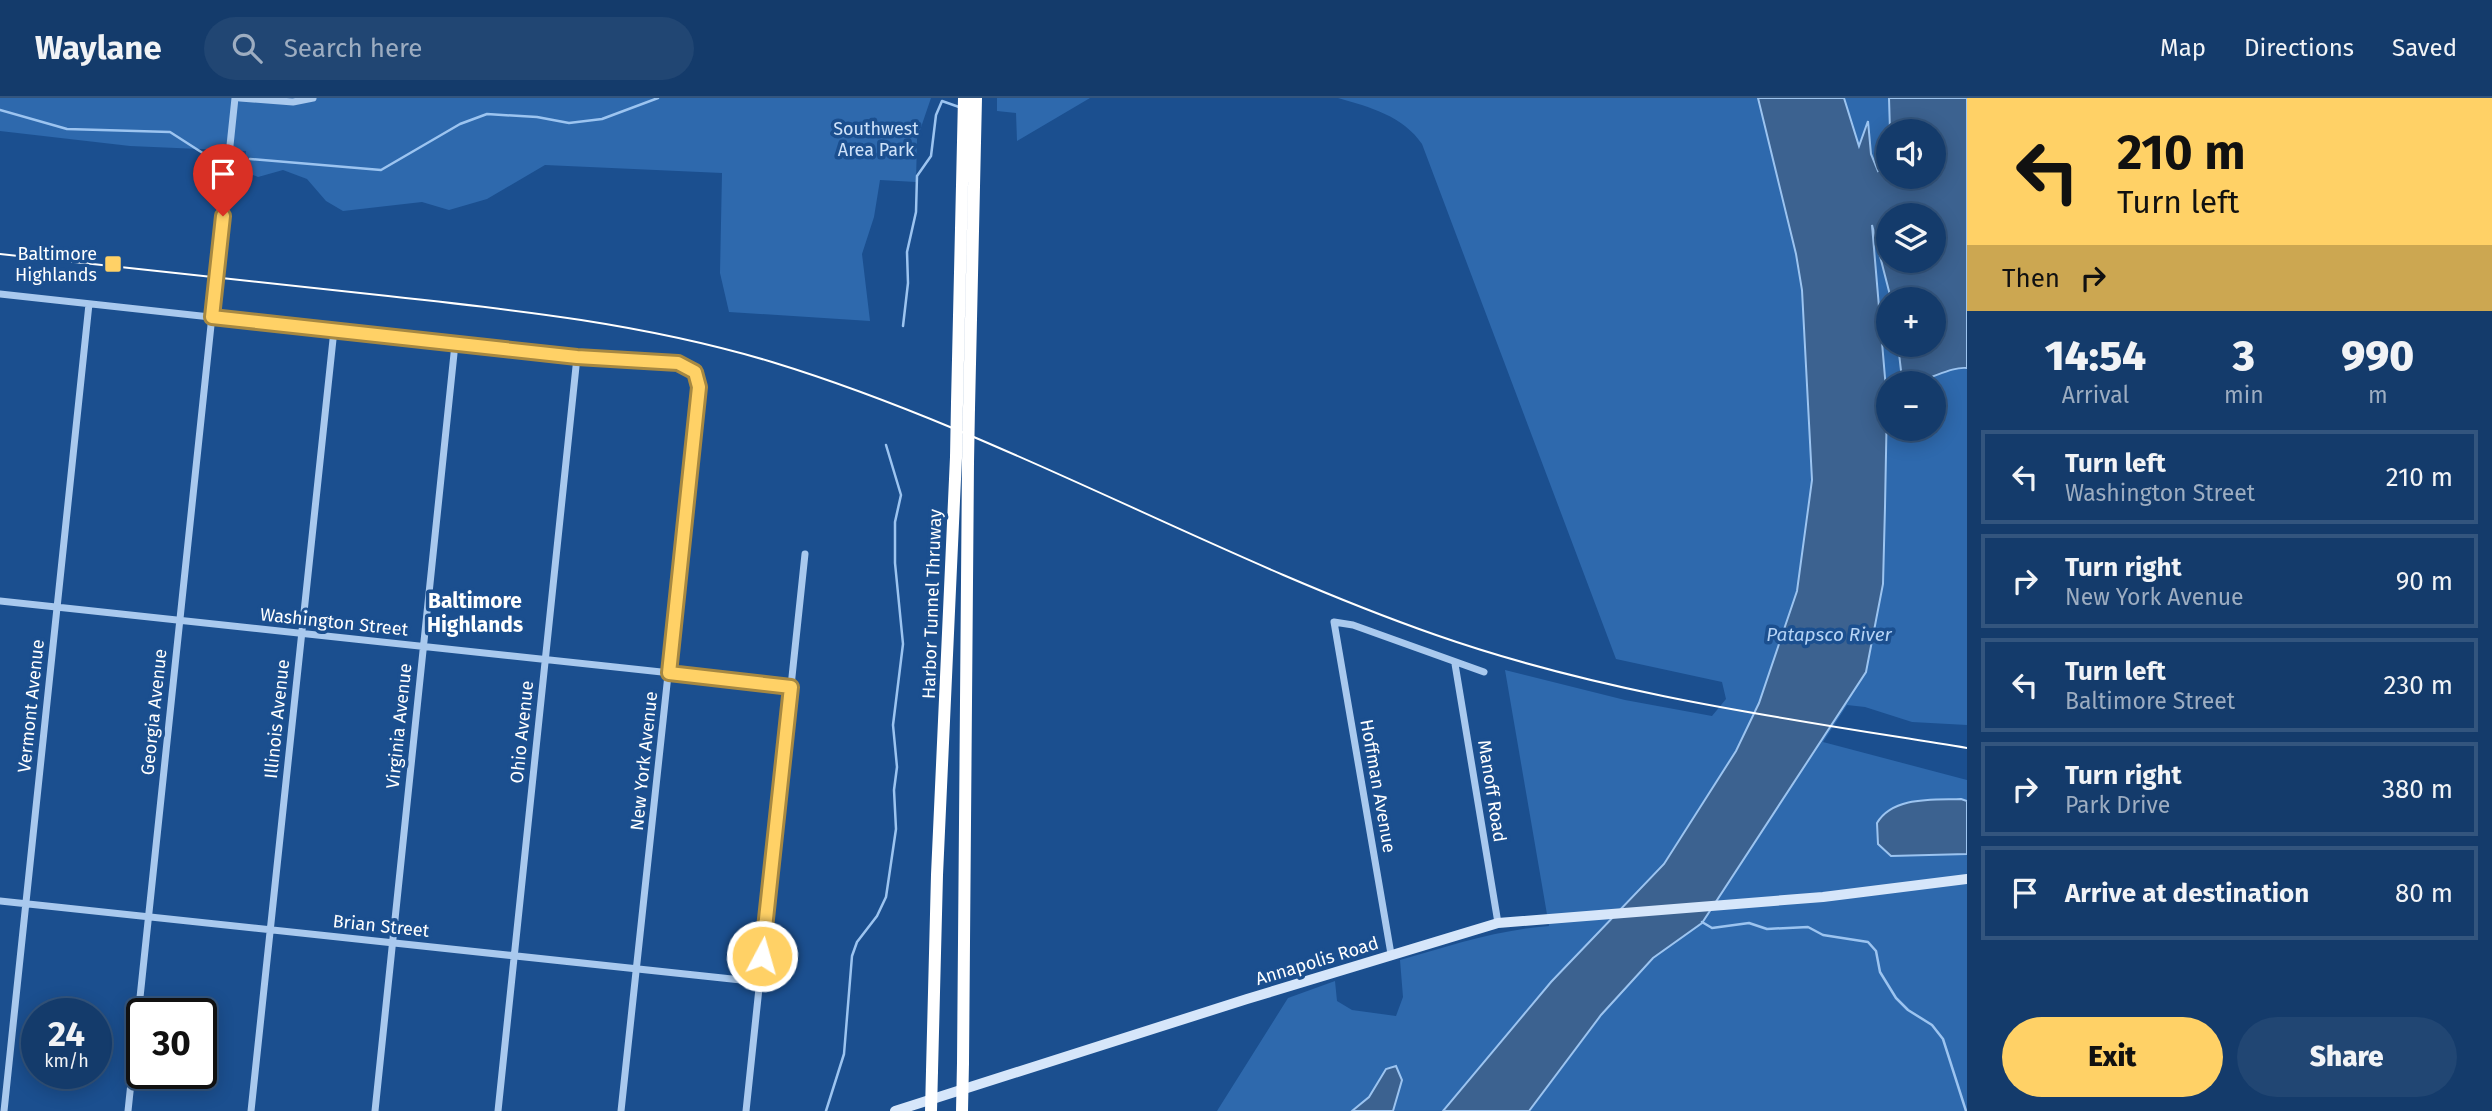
<!DOCTYPE html>
<html lang="en">
<head>
<meta charset="utf-8">
<style>
  :root { --surface:#143b6b; --page:#214673; --text:#f1f3f6; --muted:#9dadc1; --line:#33557e; --accent:#ffd166 }
  body { margin:0; font-family:"Fira Sans",sans-serif; background:var(--page); color:var(--text); height:100vh; display:flex; flex-direction:column; font-size:26px; white-space:nowrap }
  * { box-sizing:border-box; margin:0 }
  p { font-size:23px; color:var(--muted) }
  .icon { flex:none; width:38px; height:38px; fill:none; stroke:currentColor; stroke-width:2; stroke-linecap:round; stroke-linejoin:round }
  .map { position:relative; flex:1; overflow:hidden }
  .details { display:flex; flex-direction:column; background:var(--surface); width:525px }
  .details>* { flex:none }
  .guide { background:#ffd166; color:#111; overflow:hidden }
  .tools { position:absolute; left:1876px; top:21px; display:grid; gap:14px }
  .tools a { display:grid; place-items:center; width:70px; height:70px; border-radius:50%; background:var(--surface); box-shadow:0 4px 18px #0003,0 0 0 2px var(--line); font-size:35px }
  .speed { position:absolute; left:21px; top:900px; display:flex; gap:14px; font-size:35px; font-weight:700; text-align:center }
  .speed>* { display:grid; place-content:center; width:91px; height:91px; border-radius:50%; background:var(--surface); box-shadow:0 4px 18px #0003,0 0 0 2px var(--line); line-height:1 }
  .speed small { font-size:18px; font-weight:400 }
  .speed .limit { border:4px solid #111; border-radius:10px; background:#fff; color:#111 }
  .pin { position:absolute; display:grid; place-items:center; width:60px; height:60px; color:#fff; margin:-72px -30px; border-radius:50% 50% 50% 0; rotate:-45deg; box-shadow:0 0 7px #0007 }
  .pin .icon { rotate:45deg }
  .me { position:absolute; width:77px; margin:-38px; rotate:6deg; stroke-linejoin:round; filter:drop-shadow(0 0 5px #0008) }
  .turn { display:flex; align-items:center; gap:24px; height:147px; padding:0 35px; font-size:32px }
  .turn .icon { width:91px; height:91px; stroke-width:2.5 }
  .turn b { display:block; font-size:49px; line-height:60px }
  .then { display:flex; align-items:center; height:66px; padding:0 35px; background:#0003; gap:14px; font-size:26px }
  .eta { display:flex; justify-content:space-evenly; align-items:center; height:119px; text-align:center }
  .eta b { font-size:42px; font-weight:800; line-height:49px }
  .cta { display:flex; gap:14px; margin-top:auto; padding:14px 35px }
  .cta a { flex:1; height:80px; border-radius:42px; background:var(--accent); color:#111; font-size:28px; font-weight:800; line-height:80px; text-align:center }
  .cta a+a { background:var(--page); color:var(--text) }
  ul { padding:0; list-style:none }
  li { display:flex; align-items:center; gap:21px; height:94px; margin:0 14px 10px; padding:0 21px; border:4px solid var(--line); border-radius:0px }
  li div { flex:1 }
  li b { display:block; font-size:26px }
  li em { font-style:normal }
  header { display:flex; align-items:center; gap:42px; box-sizing:border-box; height:98px; padding:0 35px; background:var(--surface); border-bottom:2px solid var(--line) }
  header strong { font-size:33px }
  nav { display:flex; gap:38px; margin-inline-start:auto; font-size:24px }
  .search { width:490px; height:63px; background:var(--page); display:flex; align-items:center; gap:18px; box-sizing:border-box; padding:0 24px; border-radius:38px; color:var(--muted); font-size:26px }
  main { display:flex; flex:1; min-height:0 }
  .map>svg:first-child { display:block }
  .green { fill:#2e69ad; fill-rule:evenodd }
  .water { fill:#3c6290; stroke:#9cc4f0; stroke-width:2; fill-rule:evenodd }
  .lines { fill:none; stroke-linecap:round; stroke-linejoin:round }
  .stream { stroke:#9cc4f0; stroke-width:2.5 }
  .street { stroke:#a9c9ee; stroke-width:7 }
  .secondary { stroke:#d6e6fa; stroke-width:10 }
  .highway { stroke:#fff; stroke-width:12 }
  .tram { stroke:#fff; stroke-width:2 }
  .highway-bridge { stroke:#fff; stroke-width:12 }
  .route-casing { stroke:#a68842; stroke-width:18 }
  .route { stroke:#ffd166; stroke-width:12 }
  .poi-dot { fill:#ffd166; stroke:#1b4f8f; stroke-width:2.5 }
  .labels { text-anchor:middle; stroke-width:7; stroke-linejoin:round; paint-order:stroke }
  .park-label { font-size:18px; fill:#cfe3fa; stroke:#1b4f8f }
  .poi-label { font-size:18px; fill:#fff; stroke:#1b4f8f; text-anchor:end }
  .street-label { font-size:18px; fill:#fff; stroke:#1b4f8f }
  .water-label { font-size:19px; font-style:italic; fill:#b5d3f5; stroke:#1b4f8f }
  .quarter-label { font-size:21px; font-weight:bold; fill:#fff; stroke:#1b4f8f }
</style>
</head>
<body>
<header>
<strong>Waylane</strong>
<div class="search"><svg class="icon" aria-label="search" viewBox="0 0 24 24"><circle cx="10" cy="10" r="6"/><path d="M15 15l6 6"/></svg>Search here</div>
<nav><a>Map</a><a>Directions</a><a>Saved</a></nav>
</header>
<main>
<div class="map">
<svg width="1967" height="1013" viewBox="0 0 1967 1013">
  <rect width="100%" height="100%" fill="#1b4f8f"/>
  <path class="green" d="M0,0H931L917,41L916,84L880,82L874,119L862,156L870,223L729,214L720,175L722,75L545,67L487,101L449,112L422,104L343,113L326,103L307,81L283,72L258,79L244,73L246,53L130,48L0,33Z
    M997,0H1090L1017,43L1016,15L997,13Z
    M1338,0H1967V627L1912,624L1865,609L1847,607L1823,644L1967,682V1013H1217L1288,900L1335,883L1337,903L1352,912L1396,918L1403,899L1400,862C1449,848 1497,832 1549,828L1505,572L1625,602L1712,618L1726,601L1722,584L1616,561L1422,46C1403,18 1370,9 1338,0ZM1888,33H1934V79H1888ZM1888,117H1934V163H1888ZM1888,201H1934V247H1888ZM1888,285H1934V331H1888Z"/>
  <path class="water" d="M1758,0H1844L1859,48L1868,23L1871,56L1878,73L1884,70L1888,56V79H1934V33H1890L1889,0H1967V270C1945,268 1922,290 1902,281L1898,247H1934V201H1891L1872,127L1887,303L1885,409L1883,486L1866,574L1702,825L1653,860L1601,917L1529,1013H1443L1551,884L1664,766L1736,653L1759,605L1797,493L1812,382L1802,192L1796,156ZM1888,117H1934V163H1888Z
    M1961,701L1967,703V756L1891,758L1878,746L1877,725C1893,698 1934,702 1961,701Z
    M1396,968L1402,982L1393,1013H1352L1369,999L1386,971Z"/>
  <g class="lines">
    <path class="stream" d="M0,12L67,31L170,34L212,61
      M250,61L381,72L460,26L487,16L537,19L569,25L602,21L658,0
      M903,228L908,185L907,154L916,114L917,78L931,58L936,17L942,3L959,9
      M1702,824L1712,830L1749,825L1767,831L1808,829L1823,837L1868,844L1876,853L1880,874L1896,900L1908,912L1932,927L1943,941L1966,1013
      M826,1013L844,956L852,858L857,844L877,818L886,799L896,731L894,692L897,669L893,627L903,546L895,465V424L901,397L886,347"/>
    <path class="street" d="M240,0L293,4L313,0
      M0,196L577,259L678,265L695,274L699,289L621,1013
      M0,503L791,588
      M1455,566L1498,825
      M0,803L760,884
      M1391,856L1334,524L1353,527L1484,574
      M4,1013L89,206
      M128,1013L235,0
      M251,1013L334,232
      M375,1013L455,246
      M498,1013L577,259
      M746,1013L805,456"/>
    <path class="secondary" d="M895,1013L1247,901L1498,825L1823,799L1967,781"/>
    <path class="highway" d="M957,305L964,0
      M969,310L976,0
      M963,965L968,364
      M932,973L937,777L956,359"/>
    <path class="tram" d="M0,156C129,170 259,184 388,198C517,212 646,226 772,264C1001,334 1210,458 1436,537C1607,597 1789,621 1967,650"/>
    <path class="highway-bridge" d="M956,359L957,305
      M968,364L969,310
      M931,1013L932,973
      M962,1013L963,965"/>
  </g>
  <g class="lines">
    <g class="route-casing">
      <path id="route" d="M223,118L212,219L577,259L678,265L695,274L699,289L669,575L791,589L762,858"/>
    </g>
    <use href="#route" class="route"/>
  </g>
  <rect class="poi-dot" x="104" y="157" width="18" height="18" rx="3.5"/>
  <g class="labels">
    <g class="park-label">
      <text x="876" y="37">Southwest<tspan x="876" dy="21">Area Park</tspan></text>
    </g>
    <g class="poi-label">
      <text x="97" y="162">Baltimore<tspan x="97" dy="21">Highlands</tspan></text>
    </g>
    <g class="street-label">
      <text transform="translate(932 506) rotate(-88)" y="6">Harbor Tunnel Thruway</text>
      <text transform="translate(334 524) rotate(6)" y="6">Washington Street</text>
      <text transform="translate(31 608) rotate(-84)" y="6">Vermont Avenue</text>
      <text transform="translate(154 614) rotate(-84)" y="6">Georgia Avenue</text>
      <text transform="translate(277 621) rotate(-84)" y="6">Illinois Avenue</text>
      <text transform="translate(399 628) rotate(-84)" y="6">Virginia Avenue</text>
      <text transform="translate(522 634) rotate(-84)" y="6">Ohio Avenue</text>
      <text transform="translate(644 663) rotate(-84)" y="6">New York Avenue</text>
      <text transform="translate(1378 688) rotate(80)" y="6">Hoffman Avenue</text>
      <text transform="translate(1492 693) rotate(81)" y="6">Manoff Road</text>
      <text transform="translate(381 828) rotate(6)" y="6">Brian Street</text>
      <text transform="translate(1317 863) rotate(-17)" y="6">Annapolis Road</text>
    </g>
    <g class="water-label">
      <text x="1829" y="543">Patapsco River</text>
    </g>
    <g class="quarter-label">
      <text x="475" y="510">Baltimore<tspan x="475" dy="24">Highlands</tspan></text>
    </g>
  </g>
</svg>
<div class="tools">
<a><svg class="icon" aria-label="sound" viewBox="0 0 24 24"><path d="M4 9h4l5-4v14l-5-4H4zM17 9q2 3 0 6"/></svg></a>
<a><svg class="icon" aria-label="layers" viewBox="0 0 24 24"><path d="M12 4l9 5-9 5-9-5zM3 14l9 5 9-5"/></svg></a>
<a>+</a>
<a>−</a>
</div>
<div class="speed"><div>24<small>km/h</small></div><div class="limit">30</div></div>
<div class="pin" style="left:223px;top:118px;background:#d93025"><svg class="icon" aria-label="arrive" viewBox="0 0 24 24"><path d="M6 21V4h12l-3 4 3 4H6"/></svg></div>
<svg class="me" style="left:762px;top:858px" viewBox="-20 -20 40 40"><circle r="17" fill="#ffd166" stroke="#fff" stroke-width="3"/><path d="M0-11L8 9 0 5-8 9z" fill="#fff"/></svg>
</div>
<section class="details">
<div class="guide">
<div class="turn"><svg class="icon" aria-label="left" viewBox="0 0 24 24"><path d="M17 20v-9H6M10 6l-5 5 5 5"/></svg><div><b>210 m</b>Turn left</div></div>
<div class="then">Then<svg class="icon" aria-label="right" viewBox="0 0 24 24"><path d="M7 20v-9h11M14 6l5 5-5 5"/></svg></div>
</div>
<div class="eta">
<div><b>14:54</b><p>Arrival</p></div>
<div><b>3</b><p>min</p></div>
<div><b>990</b><p>m</p></div>
</div>
<ul>
<li><svg class="icon" aria-label="left" viewBox="0 0 24 24"><path d="M17 20v-9H6M10 6l-5 5 5 5"/></svg><div><b>Turn left</b><p>Washington Street</p></div><em>210 m</em></li>
<li><svg class="icon" aria-label="right" viewBox="0 0 24 24"><path d="M7 20v-9h11M14 6l5 5-5 5"/></svg><div><b>Turn right</b><p>New York Avenue</p></div><em>90 m</em></li>
<li><svg class="icon" aria-label="left" viewBox="0 0 24 24"><path d="M17 20v-9H6M10 6l-5 5 5 5"/></svg><div><b>Turn left</b><p>Baltimore Street</p></div><em>230 m</em></li>
<li><svg class="icon" aria-label="right" viewBox="0 0 24 24"><path d="M7 20v-9h11M14 6l5 5-5 5"/></svg><div><b>Turn right</b><p>Park Drive</p></div><em>380 m</em></li>
<li><svg class="icon" aria-label="arrive" viewBox="0 0 24 24"><path d="M6 21V4h12l-3 4 3 4H6"/></svg><div><b>Arrive at destination</b></div><em>80 m</em></li>
</ul>
<div class="cta"><a>Exit</a><a>Share</a></div>
</section>
</main>
</body>
</html>
